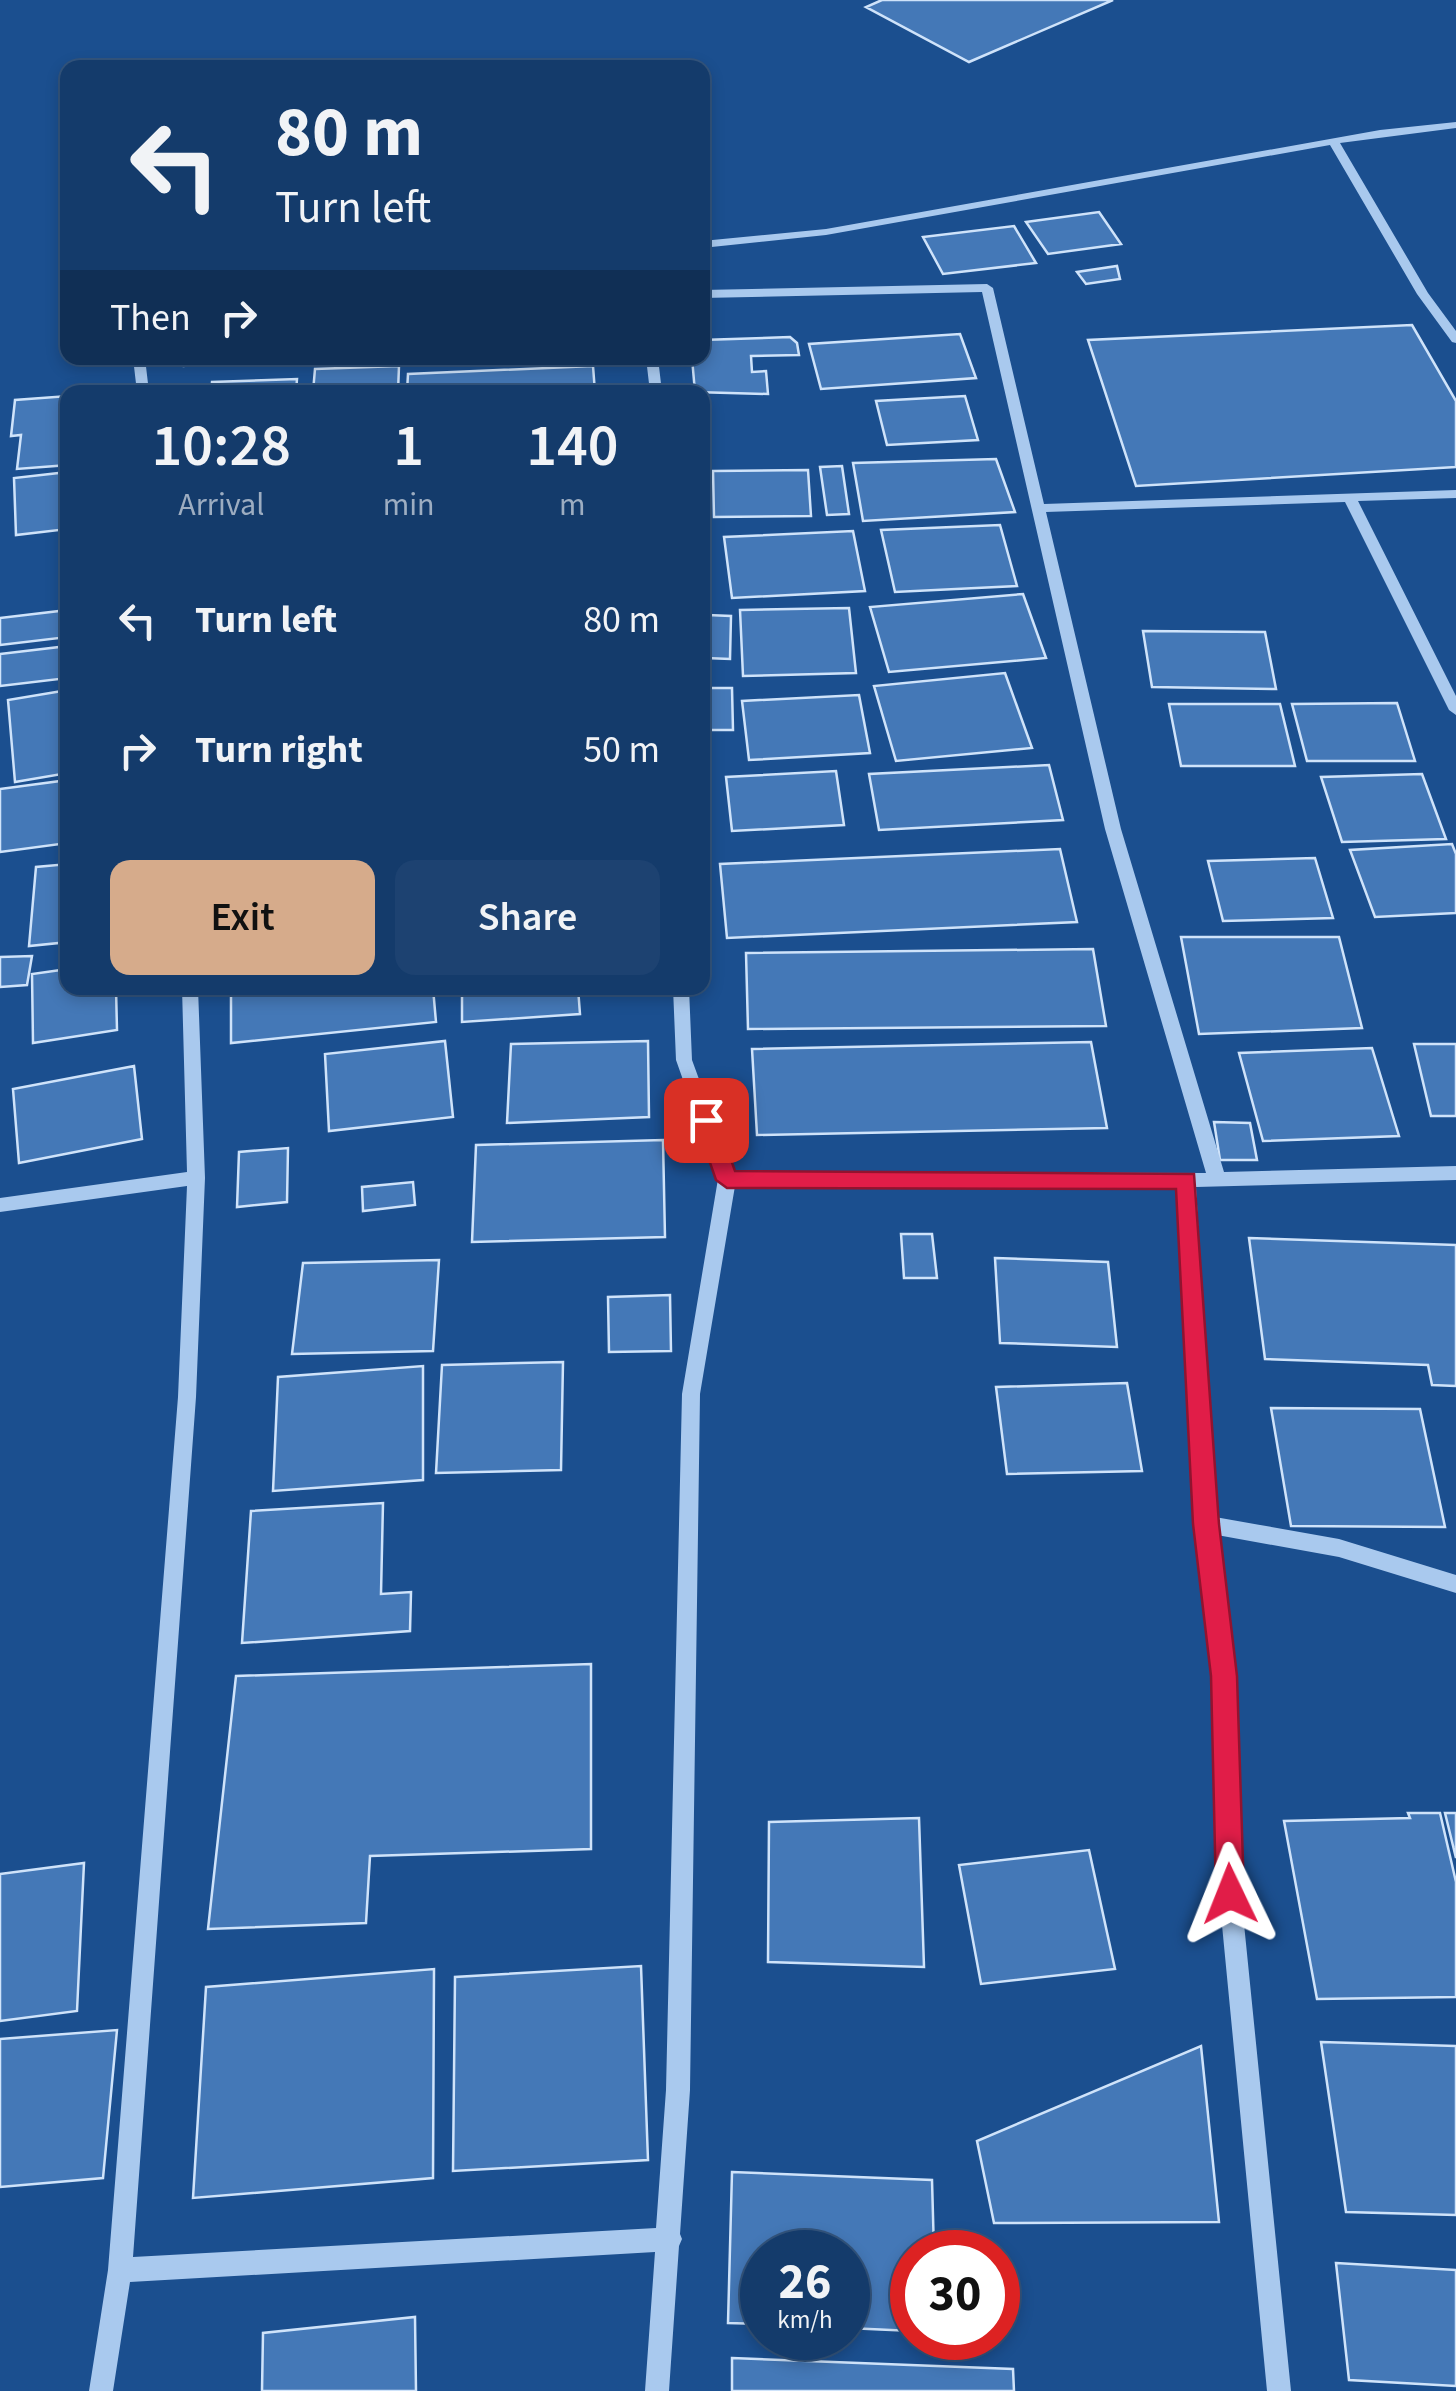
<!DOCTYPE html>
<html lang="en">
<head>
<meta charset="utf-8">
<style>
  :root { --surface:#143b6b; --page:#1d4271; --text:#f1f3f6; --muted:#9dadc1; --line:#33557e; --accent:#d6ab8b }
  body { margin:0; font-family:"Source Sans 3",sans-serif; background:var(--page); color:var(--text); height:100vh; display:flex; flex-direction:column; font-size:38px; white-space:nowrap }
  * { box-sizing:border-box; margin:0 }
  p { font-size:32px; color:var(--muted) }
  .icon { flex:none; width:55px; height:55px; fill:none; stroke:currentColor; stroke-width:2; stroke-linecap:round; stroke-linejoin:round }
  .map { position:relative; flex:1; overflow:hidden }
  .details { position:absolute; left:60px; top:385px; width:650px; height:610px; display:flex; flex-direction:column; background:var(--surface); border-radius:20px; box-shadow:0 5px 15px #0003,0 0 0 2px var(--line) }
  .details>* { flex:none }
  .guide { position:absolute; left:60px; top:60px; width:650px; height:305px; border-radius:20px; box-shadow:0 5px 15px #0003,0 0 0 2px var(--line); background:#143b6b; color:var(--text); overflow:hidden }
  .speed { position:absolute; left:740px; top:2230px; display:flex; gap:20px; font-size:50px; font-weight:700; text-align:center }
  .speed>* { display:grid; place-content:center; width:130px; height:130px; border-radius:50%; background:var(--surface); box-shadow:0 5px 15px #0003,0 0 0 2px var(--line); line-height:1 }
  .speed small { font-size:25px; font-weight:400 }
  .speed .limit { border:15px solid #d22; background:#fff; color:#111 }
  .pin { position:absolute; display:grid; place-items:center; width:85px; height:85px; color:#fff; margin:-42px; border-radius:20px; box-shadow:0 5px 15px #0006 }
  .me { position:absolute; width:110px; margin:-55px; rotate:358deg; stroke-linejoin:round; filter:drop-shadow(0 0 8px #0008) }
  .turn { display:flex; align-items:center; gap:35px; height:210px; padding:0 50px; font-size:45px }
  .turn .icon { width:130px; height:130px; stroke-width:2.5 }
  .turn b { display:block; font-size:70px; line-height:85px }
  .then { display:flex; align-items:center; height:95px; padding:0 50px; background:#0003; gap:20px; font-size:38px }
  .eta { display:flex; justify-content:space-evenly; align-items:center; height:170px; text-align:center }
  .eta b { font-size:60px; font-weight:600; line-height:70px }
  .primary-button { display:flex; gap:20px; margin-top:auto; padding:20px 50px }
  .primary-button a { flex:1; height:115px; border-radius:20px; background:var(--accent); color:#111; font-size:40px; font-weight:600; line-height:115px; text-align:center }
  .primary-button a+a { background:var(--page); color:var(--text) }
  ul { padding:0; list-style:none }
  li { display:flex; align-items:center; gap:30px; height:130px; padding:0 50px }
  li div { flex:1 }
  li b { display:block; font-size:38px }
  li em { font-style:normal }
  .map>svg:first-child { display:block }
  .building { fill:#4478b7; stroke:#cfe3fa; stroke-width:2.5 }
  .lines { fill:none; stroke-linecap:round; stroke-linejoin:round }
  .minor { fill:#a9c9ee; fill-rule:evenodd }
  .route { fill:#e11d48; stroke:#92132f; stroke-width:2.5 }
</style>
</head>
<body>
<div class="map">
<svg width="1456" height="2391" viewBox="0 0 1456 2391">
  <rect width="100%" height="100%" fill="#1b4f8f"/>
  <path class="building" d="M882,0H1113L969,62L866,7Z
    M1099,212L1121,244L1048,254L1026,222Z
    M1014,226L1036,263L943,274L923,237Z
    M1117,266L1120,279L1086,284L1077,272Z
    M1412,325L1456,401V467L1136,486L1088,340Z
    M960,334L976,378L821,389L809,344Z
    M790,337L797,343L799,355L751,356L752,372L766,371L768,394L695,392L692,358H702V340Z
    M184,358H276L184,366Z
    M399,366L398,392H313L315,369Z
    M593,366L595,392H407L408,374Z
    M297,379L296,392H211L212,382Z
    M68,396V465L17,469L21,435L11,436L15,400Z
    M965,396L978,440L887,445L876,401Z
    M996,459L1015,512L863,521L853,463Z
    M842,466L849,514L827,515L820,467Z
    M808,470L811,516L714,517L713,471Z
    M68,472V529L16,535L14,478Z
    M1000,525L1017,586L895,592L881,530Z
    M853,531L865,591L732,598L724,537Z
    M1023,594L1046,658L889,672L870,607Z
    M849,608L856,673L743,676L740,610Z
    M68,610V637L0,645V618Z
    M707,615L731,616L730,659L706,658Z
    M1143,631L1265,632L1276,689L1152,687Z
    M68,646V678L0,686V654Z
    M1005,673L1032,748L896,761L874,686Z
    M710,688H732L733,730H710Z
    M68,690V773L15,782L8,700Z
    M859,695L870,753L749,760L742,701Z
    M1397,703L1415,761H1307L1292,704Z
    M1169,704H1280L1295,766H1181Z
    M1049,765L1063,820L879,830L869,774Z
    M836,771L844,825L732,831L726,777Z
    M1422,774L1446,839L1342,842L1321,777Z
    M68,780V843L0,852V789Z
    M1452,844L1456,854V913L1375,917L1350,850Z
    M1060,849L1077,922L727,938L720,864Z
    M1315,858L1333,918L1223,921L1208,861Z
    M68,864V942L29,946L36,867Z
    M1181,937H1339L1362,1028L1199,1034Z
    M1093,949L1106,1026L748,1029L746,953Z
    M32,956L27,985L0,987V957Z
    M68,969V988H116L117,1030L33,1043L32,974Z
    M231,988H433L436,1022L231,1043Z
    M462,988H578L580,1014L462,1022Z
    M445,1041L453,1117L329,1131L325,1054Z
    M648,1041L649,1117L507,1123L511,1044Z
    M1091,1042L1107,1128L757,1135L752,1049Z
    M1414,1044H1456V1116H1431Z
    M1372,1048L1399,1136L1263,1141L1239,1053Z
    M134,1066L142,1139L19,1163L13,1089Z
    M1214,1122L1250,1123L1257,1160H1220Z
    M663,1140L665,1237L472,1242L476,1145Z
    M288,1148L287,1202L237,1207L239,1152Z
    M413,1182L415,1205L363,1211L362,1187Z
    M901,1234H932L937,1278H904Z
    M1249,1238L1456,1245V1386L1432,1385L1428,1365L1265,1359Z
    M995,1258L1108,1262L1117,1347L1000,1343Z
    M439,1260L433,1351L292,1354L303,1263Z
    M670,1295L671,1351L609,1352L608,1297Z
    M563,1362L561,1470L436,1473L442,1365Z
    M423,1366V1480L273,1491L278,1377Z
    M1127,1383L1142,1471L1007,1474L996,1387Z
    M1271,1408L1420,1409L1445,1527L1291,1526Z
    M383,1503L381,1594L411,1592L410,1631L242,1643L251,1511Z
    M591,1664V1849L370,1856L366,1923L208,1929L236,1676Z
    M1408,1813H1440L1456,1882V1997L1317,1999L1284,1821L1410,1818Z
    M1445,1813H1456V1858Z
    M919,1818L924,1967L768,1962L769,1822Z
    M1089,1850L1115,1969L981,1984L959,1865Z
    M84,1863L77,2011L0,2021V1874Z
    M641,1966L648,2160L453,2171L455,1977Z
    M434,1969L433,2178L193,2198L206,1987Z
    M117,2030L103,2178L0,2187V2039Z
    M1321,2042L1456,2046V2215L1346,2212Z
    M1201,2046L1219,2222L994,2223L977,2141Z
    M732,2172L932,2180L934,2252H912V2331L848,2328V2252H762V2324L728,2323Z
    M1336,2263L1456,2270V2386L1349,2380Z
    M415,2317L416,2391H262L263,2333Z
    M732,2358L1013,2369L1014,2391H732Z"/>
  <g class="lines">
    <path class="minor" d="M1456,122V128L1340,143L1428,293L1456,331V343L1452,342L1417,294L1330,145L826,235L702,248V241L826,229L1380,130Z
      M987,284L993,288L1044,504L1456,490V498L1358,501L1456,696V715L1449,710L1345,502L1046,512L1121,829L1224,1172L1456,1166V1180L1196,1187L1215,1517L1339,1539L1456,1575V1593L1339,1557L1217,1535L1234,1677L1241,1894L1291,2391H1267L1219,1894L1214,1677L1196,1524L1179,1187L735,1186L700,1394L690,2090L680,2234L682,2239L679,2246L669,2391H645L655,2252L130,2282L113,2391H89L108,2270L178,1397L187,1186L0,1212V1198L187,1172L182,988H198L205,1178L196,1397L133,2257L656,2228L666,2090L682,1394L718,1179L676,1060L673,988H689L692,1060L733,1172L1206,1173L1105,829L982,292L702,298V290Z
      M133,358H145L149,392H137Z
      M646,358H658L662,392H650Z"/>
  </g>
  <path class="route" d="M706,1111L717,1120L735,1171L1194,1174L1219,1524L1237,1676L1244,1894L1240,1904L1230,1908L1220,1904L1216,1894L1211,1676L1193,1524L1176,1189L727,1188L716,1180L695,1120Z"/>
</svg>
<div class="speed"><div>26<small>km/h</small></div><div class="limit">30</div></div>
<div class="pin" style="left:706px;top:1120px;background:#d93025"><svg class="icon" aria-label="arrive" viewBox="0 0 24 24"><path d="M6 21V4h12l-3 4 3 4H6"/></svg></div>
<svg class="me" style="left:1230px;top:1894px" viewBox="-20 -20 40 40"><path d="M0-17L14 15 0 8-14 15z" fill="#e11d48" stroke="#fff" stroke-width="4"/></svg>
<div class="guide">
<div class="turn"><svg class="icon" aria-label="left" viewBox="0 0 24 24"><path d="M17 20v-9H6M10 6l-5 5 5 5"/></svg><div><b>80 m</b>Turn left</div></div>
<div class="then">Then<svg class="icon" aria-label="right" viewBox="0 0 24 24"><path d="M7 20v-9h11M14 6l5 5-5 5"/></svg></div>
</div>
<section class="details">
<div class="eta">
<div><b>10:28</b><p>Arrival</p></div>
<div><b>1</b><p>min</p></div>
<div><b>140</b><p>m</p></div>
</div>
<ul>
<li><svg class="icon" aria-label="left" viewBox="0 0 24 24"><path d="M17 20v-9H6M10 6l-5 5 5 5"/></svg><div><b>Turn left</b></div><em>80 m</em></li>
<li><svg class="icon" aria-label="right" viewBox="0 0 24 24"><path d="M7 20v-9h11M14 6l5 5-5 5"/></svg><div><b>Turn right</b></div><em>50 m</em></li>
</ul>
<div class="primary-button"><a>Exit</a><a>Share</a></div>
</section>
</div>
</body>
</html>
